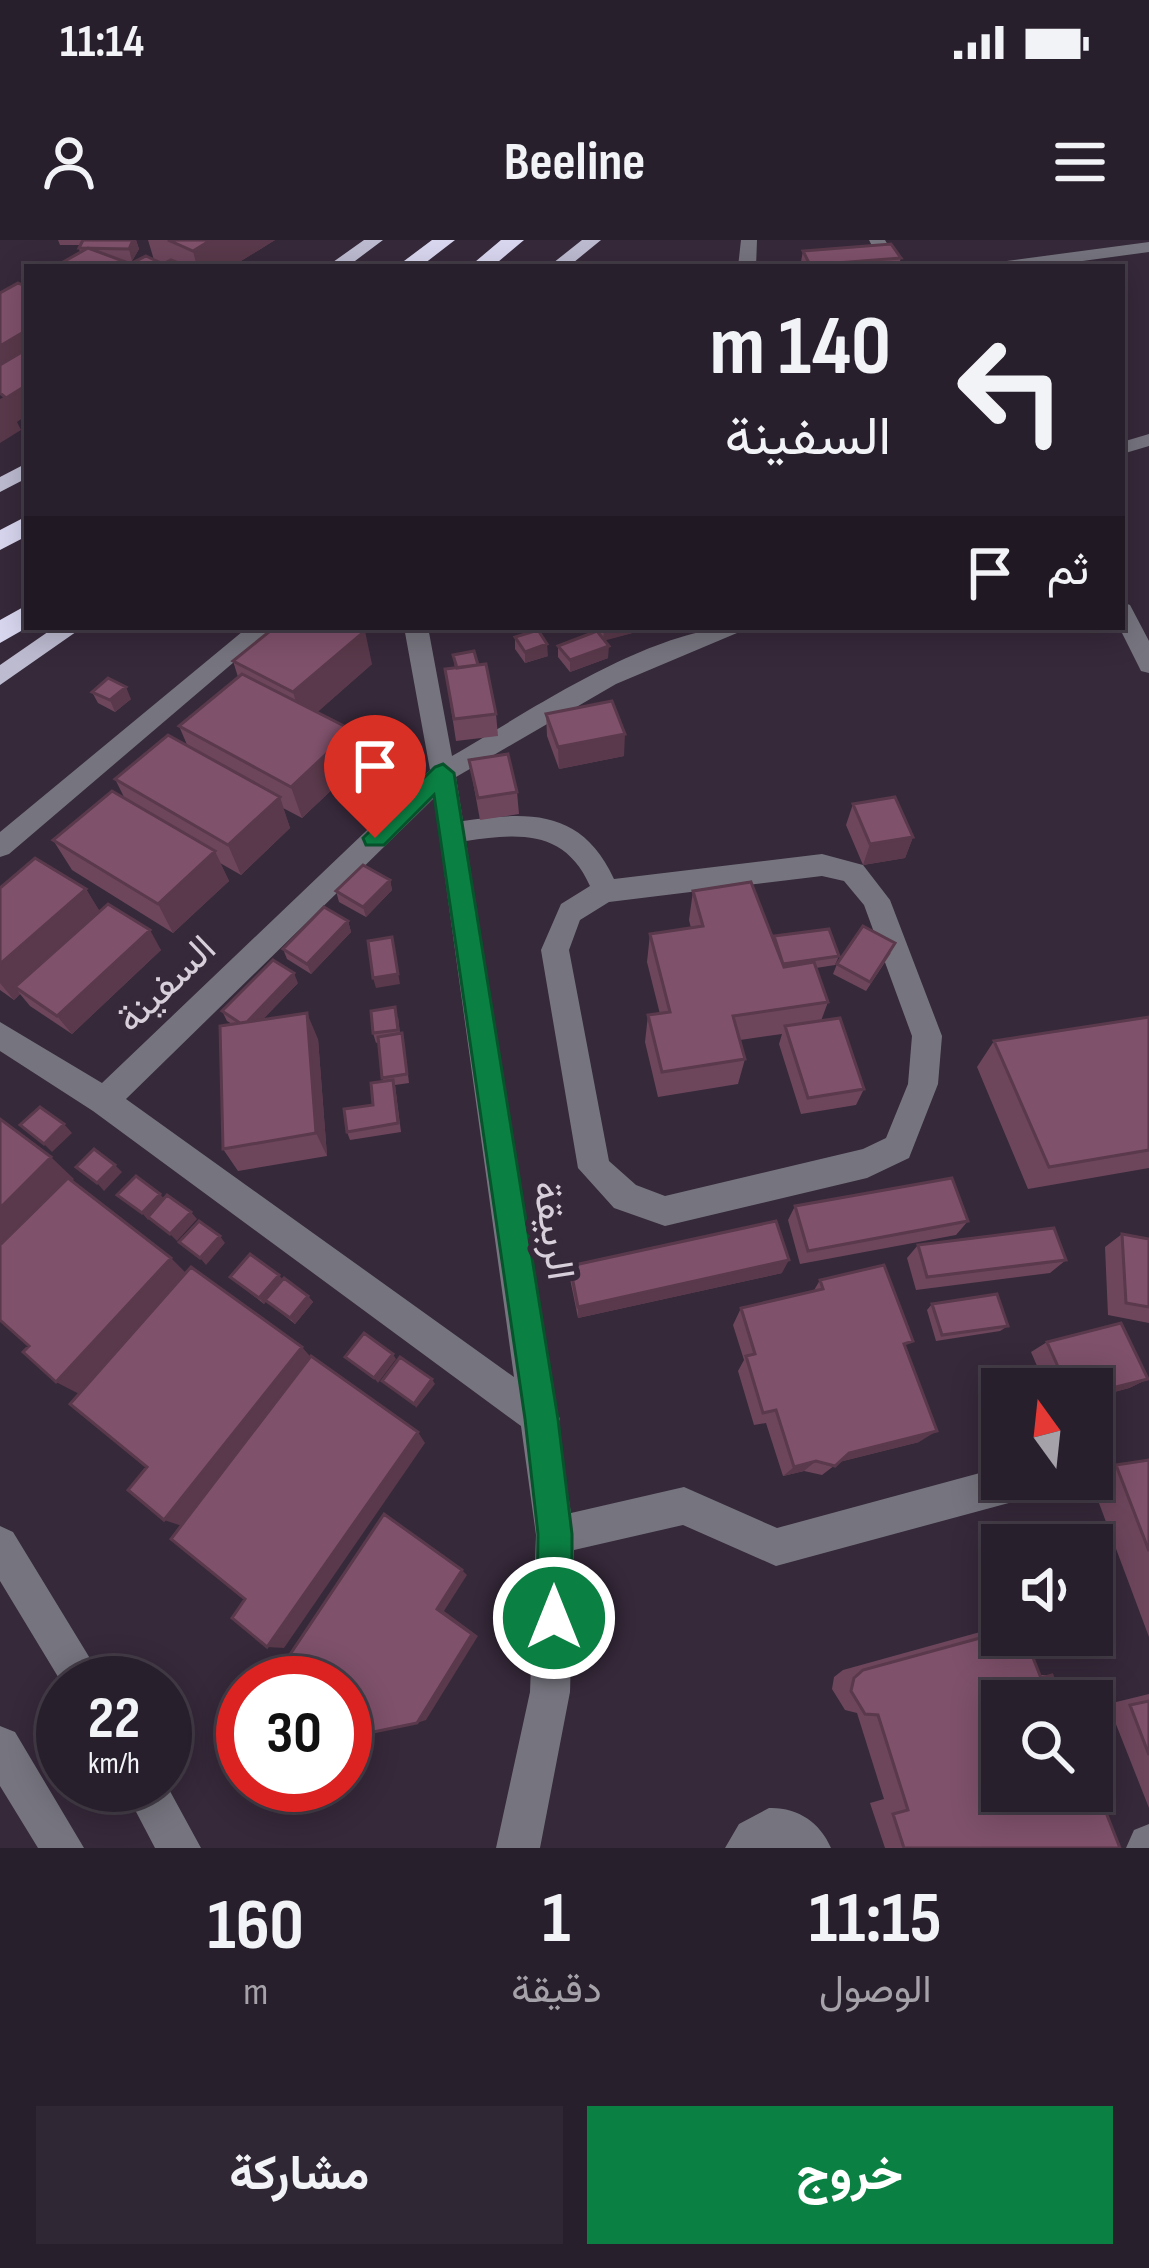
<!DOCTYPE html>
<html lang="ar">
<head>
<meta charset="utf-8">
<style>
  :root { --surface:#281f2c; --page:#302734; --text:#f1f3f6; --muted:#a5a2a9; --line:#443d48; --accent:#0b8043 }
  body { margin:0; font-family:"Sofia Sans Condensed",Vazirmatn,sans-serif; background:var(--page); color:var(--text); direction:rtl; height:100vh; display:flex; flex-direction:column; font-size:45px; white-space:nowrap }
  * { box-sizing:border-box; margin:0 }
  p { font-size:39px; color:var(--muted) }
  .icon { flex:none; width:66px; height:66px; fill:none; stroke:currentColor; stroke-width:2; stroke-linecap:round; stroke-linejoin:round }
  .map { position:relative; height:1608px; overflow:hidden; direction:ltr }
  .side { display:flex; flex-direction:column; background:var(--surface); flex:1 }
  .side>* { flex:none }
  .guide { position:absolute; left:24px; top:24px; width:1101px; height:366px; border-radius:0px; box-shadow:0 6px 30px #0003,0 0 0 3px var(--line); direction:rtl; background:#281f2c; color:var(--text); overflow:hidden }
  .needle { width:78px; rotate:345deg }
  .controls { position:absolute; left:981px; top:1128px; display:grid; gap:24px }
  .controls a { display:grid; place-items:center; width:132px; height:132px; border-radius:0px; background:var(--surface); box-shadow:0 6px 30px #0003,0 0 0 3px var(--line); font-size:60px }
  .speed { position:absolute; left:36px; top:1416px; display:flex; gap:24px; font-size:60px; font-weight:700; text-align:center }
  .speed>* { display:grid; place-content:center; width:156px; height:156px; border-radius:50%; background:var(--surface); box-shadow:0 6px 30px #0003,0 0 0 3px var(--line); line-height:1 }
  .speed small { font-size:30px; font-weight:400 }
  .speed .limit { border:18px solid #d22; background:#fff; color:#111 }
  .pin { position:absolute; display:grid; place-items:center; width:102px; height:102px; color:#fff; margin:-123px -51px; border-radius:50% 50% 50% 0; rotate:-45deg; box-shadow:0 0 12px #0007 }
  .pin .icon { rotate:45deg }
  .me { position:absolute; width:132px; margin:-66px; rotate:0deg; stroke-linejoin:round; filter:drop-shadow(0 0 9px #0008) }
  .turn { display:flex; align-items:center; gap:42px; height:252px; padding:0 36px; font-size:54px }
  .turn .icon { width:156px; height:156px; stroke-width:2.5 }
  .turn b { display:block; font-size:84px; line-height:102px }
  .then { display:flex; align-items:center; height:114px; padding:0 36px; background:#0003; gap:24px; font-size:45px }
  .eta { display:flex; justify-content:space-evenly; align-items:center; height:204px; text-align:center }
  .eta b { font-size:72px; font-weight:700; line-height:84px }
  .primary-button { display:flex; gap:24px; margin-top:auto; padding:24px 36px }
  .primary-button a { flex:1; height:138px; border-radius:0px; background:var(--accent); color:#fff; font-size:48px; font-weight:700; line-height:138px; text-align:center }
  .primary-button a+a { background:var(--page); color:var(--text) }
  .status { display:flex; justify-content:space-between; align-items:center; height:84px; padding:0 60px; background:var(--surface); direction:ltr }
  .status svg { height:33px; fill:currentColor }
  header { display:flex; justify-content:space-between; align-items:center; height:156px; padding:0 36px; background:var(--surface); font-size:54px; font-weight:700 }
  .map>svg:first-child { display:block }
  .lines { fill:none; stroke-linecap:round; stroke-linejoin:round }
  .minor { fill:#76757f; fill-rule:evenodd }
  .major { fill:#bdbbd0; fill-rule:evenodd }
  .highway { fill:#d9d7f0; fill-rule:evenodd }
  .wall { fill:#6d465c }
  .shaded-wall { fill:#59394b }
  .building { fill:#7f516b; stroke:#59394b; stroke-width:3 }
  .route { fill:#0b8043; stroke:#07532c; stroke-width:3 }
  .labels { text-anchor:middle; stroke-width:12; stroke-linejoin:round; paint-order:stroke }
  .street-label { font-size:39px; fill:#d7cfd9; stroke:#36293a }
</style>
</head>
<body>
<div class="status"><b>11:14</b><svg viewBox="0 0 49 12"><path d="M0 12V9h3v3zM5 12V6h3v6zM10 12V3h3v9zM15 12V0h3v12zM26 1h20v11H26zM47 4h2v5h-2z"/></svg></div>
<header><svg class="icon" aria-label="menu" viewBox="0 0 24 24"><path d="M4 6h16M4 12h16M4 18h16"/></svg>Beeline<svg class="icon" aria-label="person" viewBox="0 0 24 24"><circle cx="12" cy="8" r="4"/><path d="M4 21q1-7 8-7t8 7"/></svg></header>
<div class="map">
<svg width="1149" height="1608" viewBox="0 0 1149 1608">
  <rect width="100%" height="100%" fill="#36293a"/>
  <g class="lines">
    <path class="minor" d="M741,0H757L756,27H738Z
      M869,0H885L901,27H883Z
      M1149,2V12L1038,27H990L999,22Z
      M1149,194V206L1122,214V202Z
      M1122,362L1130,365L1149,401V433L1141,431L1119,387Z
      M248,387H275L9,614L0,617V592Z
      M404,387H428L452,516C530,471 652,387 741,387L737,393L616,444L456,537L463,581C531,571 582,570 614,639L822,614L863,625L890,660L942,796L938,844L909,918L867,938L665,986L614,968L578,928L541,710L561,664L590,646C565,590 520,593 466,601L554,1166L560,1179L557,1186L571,1273L684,1247L777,1288L1002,1227V1239H1046L1040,1252L1027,1258L776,1326L683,1285L574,1310L570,1452L540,1608H496L530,1452L536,1295L521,1186L93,871L0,811V782L102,843L430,530ZM434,558L514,1137L126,859ZM822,636L844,641L864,665L912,796L908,844L886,898L863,909L665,956L636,945L609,921L569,710L580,680L609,662Z
      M0,1286L13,1292L105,1443L63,1445L0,1341Z
      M0,1486L15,1492L84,1608H38L0,1546Z
      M165,1542L201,1608H155L122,1545Z
      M769,1568C797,1567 820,1582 831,1608H725L739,1584Z
      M1149,1584V1608H1126L1134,1590Z"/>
    <path class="major" d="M364,0H383L347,27H326Z
      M582,0H601L568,27H548Z
      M27,223V238L0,252V237Z
      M55,387H83L0,445V425Z"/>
    <path class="highway" d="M432,0H455L420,27H396Z
      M501,0H524L492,27H469Z
      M27,276V296L0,310V290Z
      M27,365L28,387L0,403V380Z"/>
  </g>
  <path class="wall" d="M58,0H136L139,9L132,21H122L130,24L154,20L148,0H275L231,27H57L80,13L79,8L81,5H60Z
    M803,11L901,18L898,27H800Z
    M594,387H640V391L604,400L608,418L570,432L558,417V406L598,393Z
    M515,397L548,416L525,423L515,409Z
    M453,415L496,474L498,496L456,501L445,429L455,428Z
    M233,421L372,424L317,472L360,523L302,578L283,568L290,588L241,635L220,623L229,641L173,693L72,630L53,600L125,559L115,539L188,507L179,486L238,437Z
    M92,452L131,459L115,472L98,463Z
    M546,474L624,516L559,529L547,496Z
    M469,520L517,552L519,574L480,580Z
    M853,564L913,597L905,618L863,625L846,585Z
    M390,640L392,650L366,677L339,662L336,651Z
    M0,648L86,649L99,671L161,710L72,794L30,766L20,754L14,760L0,750Z
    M693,651L773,700L774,696L839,716L835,725L816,728L828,762L821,781L864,849L856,865L801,874L779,804L782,794L740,800L745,819L738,844L658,857L645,802L648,775L660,774L647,722L650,694L691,688L689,680Z
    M348,681L351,692L311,734L287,719L283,709Z
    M891,713L866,751L833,734L837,724Z
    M298,743L263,779L318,799L327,916L238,931L223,909L232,784L227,781L222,771Z
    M398,777L400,793L404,802L409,843L395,845L401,892L350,900L347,892L373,865L383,841L378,802L376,803L373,793Z
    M1149,777V928L1028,949L977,827L994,801Z
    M795,966L968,981L956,995L800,1024L788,980Z
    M1122,994L1149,999V1083L1108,1075L1105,1007Z
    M918,1005L1066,1020L1050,1033L916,1050L907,1018Z
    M570,1026L782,1033L578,1078L570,1039Z
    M230,1037L308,1056L313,1062L295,1084L266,1061L264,1064Z
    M820,1040L905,1108L919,1202L839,1222L822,1235L804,1231L783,1236L766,1183L754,1185L738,1131L744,1120L733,1085L741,1068L813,1052Z
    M932,1064L1008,1086L1000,1091L936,1101L927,1070Z
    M1047,1102L1148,1139L1129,1148L1092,1158V1149H1047L1031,1112Z
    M1149,1220V1397L1090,1239H1092V1234L1116,1225Z
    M1002,1388V1395L1040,1435H1052L1120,1608H885L870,1563L884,1559L857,1473L845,1470L832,1449L834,1437L843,1430L991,1389Z
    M1149,1454V1568L1108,1464Z"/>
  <path class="shaded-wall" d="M130,0H136L139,9L132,21L129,9Z
    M211,0H275L231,27H197L193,11Z
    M27,90V133L0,140V106Z
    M27,145V175L17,182L21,190L0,203V159Z
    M611,387H640V391L603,401L604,389Z
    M365,391L372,424L303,485L293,452Z
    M547,404L548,416L525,423V412Z
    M609,406L608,418L570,432V420Z
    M126,447L131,459L115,472L110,460Z
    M352,490L360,523L302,578L291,547Z
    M625,494L624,516L559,529L558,507Z
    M280,557L290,588L241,635L228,605Z
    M913,597L905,618L863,625L870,604Z
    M215,611L229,641L173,693L158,664Z
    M390,640L392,650L366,677L363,667Z
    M86,649L104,678L15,747L20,754L14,760L0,743V724Z
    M348,681L351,692L311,734L307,724Z
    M150,690L161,710L72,794L57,776Z
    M392,697L400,744L376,748L373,738Z
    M294,733L298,743L248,795L244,786Z
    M307,773L318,799L327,916L316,893Z
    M64,884L72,893L52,912L44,904Z
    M51,917L74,939L0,1014V968Z
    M115,925L122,932L104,951L97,943Z
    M160,954L167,962L148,980L142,973Z
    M191,972L197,979L177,1001L170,994Z
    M220,996L225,1003L206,1025L200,1018Z
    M171,1018L189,1036L81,1155L56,1142Z
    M789,1020L782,1033L578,1078V1067Z
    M279,1035L284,1041L264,1064L259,1058Z
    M308,1056L313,1062L295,1084L290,1078Z
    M302,1107L315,1122L185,1287L164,1280Z
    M393,1114L396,1119L378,1143L374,1138Z
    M432,1139L435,1144L416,1168L414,1164Z
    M1148,1139L1129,1148L1092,1158V1153Z
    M937,1191L919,1202L835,1223L849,1213Z
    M418,1192L425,1203L284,1408L267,1407Z
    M816,1221L804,1231L783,1236L794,1227Z
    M462,1330L467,1335L444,1371L478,1396L426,1480L417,1483L437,1369Z"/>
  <path class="building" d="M83,0H133L129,9L79,8Z
    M168,0H211L193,11Z
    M891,4L901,18L810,25L803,11Z
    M88,8L139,27L56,26Z
    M146,16L163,24L157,27H139L130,24Z
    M171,20L188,27H157Z
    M18,43L27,47V90L0,106V53Z
    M27,109V145L6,158L0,153V125Z
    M275,387H358L365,391L293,452L233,421Z
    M538,390L547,404L525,412L515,397Z
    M597,391L609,406L570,420L558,406Z
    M474,411L478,425L457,428L453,415Z
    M486,424L496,474L454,479L445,429Z
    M242,434L352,490L291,547L179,486Z
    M108,438L126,447L110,460L92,452Z
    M612,461L625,494L558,507L546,474Z
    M168,495L280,557L228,605L115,539Z
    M508,514L517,552L478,558L469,520Z
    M112,551L215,611L158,664L53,600Z
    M895,557L913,597L870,604L853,564Z
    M35,618L86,649L0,724V648Z
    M363,625L390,640L363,667L336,651Z
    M751,642L784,727L814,722L828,762L733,776L745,819L662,832L648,775L670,772L650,694L703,686L693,651Z
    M108,664L150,690L57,776L15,747Z
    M324,667L348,681L307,724L283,709Z
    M863,686L895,703L870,742L837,724Z
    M829,689L839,716L783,724L774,696Z
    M392,697L398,734L373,738L368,701Z
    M273,720L294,733L247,782L240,783L222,771Z
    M395,767L398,790L373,793L371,771Z
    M307,773L316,893L223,909L220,786Z
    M1149,777V910L1049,927L994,801Z
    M840,778L864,849L808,858L785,786Z
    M402,793L407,834L382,838L378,797Z
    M393,840L398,883L347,892L344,869L373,865L371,843Z
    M40,867L64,884L44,904L20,885Z
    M0,879L51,917L0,968Z
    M94,909L115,925L97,943L76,927Z
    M136,936L160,954L142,973L117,955Z
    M68,938L171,1018L56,1142L23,1112L29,1106L0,1080V1005Z
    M952,938L968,981L808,1011L795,966Z
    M167,955L191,972L170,994L148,977Z
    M199,981L220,996L200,1018L179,1002Z
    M776,981L789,1020L578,1067L570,1026Z
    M1054,988L1066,1020L927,1037L918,1005Z
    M1122,994L1149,999V1067L1126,1063Z
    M250,1014L279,1035L259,1058L230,1037Z
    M884,1025L913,1101L904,1104L937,1191L849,1213L835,1226L816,1221L794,1227L776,1170L763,1173L746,1116L755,1114L741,1068L823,1049L820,1040Z
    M191,1027L302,1107L164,1280L128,1250L147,1227L70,1164Z
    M284,1038L308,1056L290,1078L265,1060Z
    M997,1054L1008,1086L942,1095L932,1064Z
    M1121,1083L1148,1139L1092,1153V1149H1068L1047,1102Z
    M364,1093L393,1114L374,1138L345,1117Z
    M311,1116L418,1192L267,1407L232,1378L245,1359L171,1299Z
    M400,1117L432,1139L414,1164L382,1141Z
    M1149,1220V1311L1116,1225Z
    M384,1274L462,1330L437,1369L472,1394L417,1483L349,1497L345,1493V1443H283L275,1437Z
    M1002,1392V1395H1024L1041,1438L1052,1435L1062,1461H1002V1551H1092V1537L1120,1608H904L893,1574L908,1570L878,1475L865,1474L851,1451L854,1438L863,1430Z
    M1149,1461V1515L1130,1465Z"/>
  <path class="route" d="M443,524L454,533L558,1179L572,1294V1378L567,1390L554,1395L542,1390L537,1378L538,1294L525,1179L434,555L384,605H366L363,598L435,527Z"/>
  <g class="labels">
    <g class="street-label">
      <text transform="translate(165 743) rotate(-44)" y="14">السفينة</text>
      <text transform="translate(555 990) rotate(81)" y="14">الربيقة</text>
    </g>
  </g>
</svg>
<div class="controls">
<a><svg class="needle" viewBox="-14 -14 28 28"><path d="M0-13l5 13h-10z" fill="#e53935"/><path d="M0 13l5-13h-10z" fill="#a5a2a9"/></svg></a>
<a><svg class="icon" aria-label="sound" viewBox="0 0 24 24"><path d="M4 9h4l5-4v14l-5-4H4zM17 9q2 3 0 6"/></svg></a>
<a><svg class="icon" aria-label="search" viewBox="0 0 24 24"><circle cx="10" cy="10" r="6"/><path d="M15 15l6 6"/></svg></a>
</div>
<div class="speed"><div>22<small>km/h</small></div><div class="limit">30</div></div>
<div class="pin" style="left:375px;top:598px;background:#d93025"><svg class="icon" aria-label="arrive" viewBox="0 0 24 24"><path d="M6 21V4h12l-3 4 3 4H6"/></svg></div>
<svg class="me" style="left:554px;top:1378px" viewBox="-20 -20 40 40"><circle r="17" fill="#0b8043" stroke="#fff" stroke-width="3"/><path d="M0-11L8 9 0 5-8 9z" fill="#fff"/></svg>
<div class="guide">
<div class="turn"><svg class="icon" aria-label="left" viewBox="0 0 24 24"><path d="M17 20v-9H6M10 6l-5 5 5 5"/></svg><div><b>140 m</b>السفينة</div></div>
<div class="then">ثم<svg class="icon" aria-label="arrive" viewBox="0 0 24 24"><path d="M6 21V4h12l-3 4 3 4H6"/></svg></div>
</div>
</div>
<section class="side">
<div class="eta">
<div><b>11:15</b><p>الوصول</p></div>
<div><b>1</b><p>دقيقة</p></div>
<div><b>160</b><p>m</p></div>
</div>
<div class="primary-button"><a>خروج</a><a>مشاركة</a></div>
</section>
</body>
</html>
